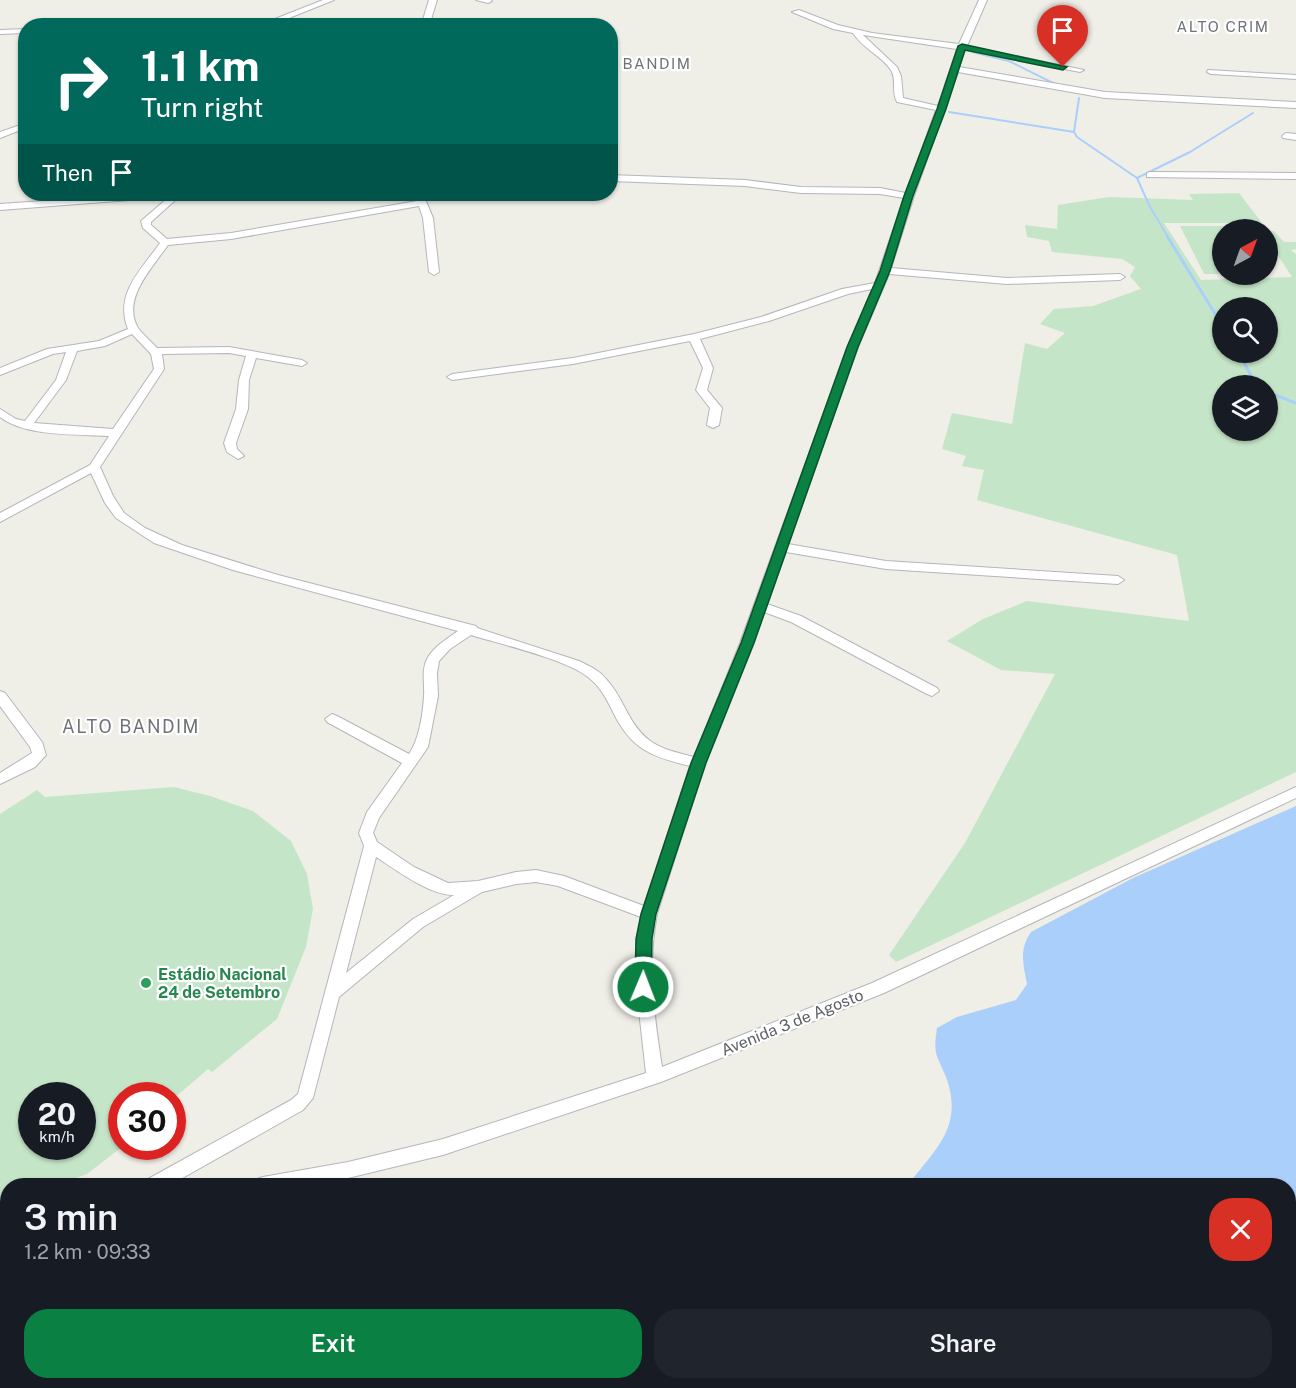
<!DOCTYPE html>
<html lang="en">
<head>
<meta charset="utf-8">
<style>
  :root { --surface:#171b24; --page:#20242c; --text:#f1f3f6; --muted:#9ea1a6; --accent:#0b8043 }
  body { margin:0; font-family:"Public Sans",sans-serif; background:var(--page); color:var(--text); height:100vh; display:flex; flex-direction:column; font-size:22px; white-space:nowrap }
  * { box-sizing:border-box; margin:0 }
  p { font-size:20px; color:var(--muted) }
  .icon { flex:none; width:33px; height:33px; fill:none; stroke:currentColor; stroke-width:2; stroke-linecap:round; stroke-linejoin:round }
  .map { position:relative; flex:1; overflow:hidden }
  .sheet { position:absolute; left:0px; top:1178px; width:1296px; height:212px; display:flex; flex-direction:column; background:var(--surface); border-radius:24px 24px 0 0; box-shadow:0 2px 4px #0004 }
  .sheet>* { flex:none }
  .top-card { position:absolute; left:18px; top:18px; width:600px; height:183px; border-radius:24px; box-shadow:0 2px 4px #0004; background:#00695c; color:#fff; overflow:hidden }
  .needle { width:39px; rotate:41deg }
  .tools { position:absolute; left:1212px; top:219px; display:grid; gap:12px }
  .tools a { display:grid; place-items:center; width:66px; height:66px; border-radius:50%; background:var(--surface); box-shadow:0 2px 4px #0004; font-size:30px }
  .speed { position:absolute; left:18px; top:1082px; display:flex; gap:12px; font-size:30px; font-weight:700; text-align:center }
  .speed>* { display:grid; place-content:center; width:78px; height:78px; border-radius:50%; background:var(--surface); box-shadow:0 2px 4px #0004; line-height:1 }
  .speed small { font-size:15px; font-weight:400 }
  .speed .limit { border:9px solid #d22; background:#fff; color:#111 }
  .pin { position:absolute; display:grid; place-items:center; width:51px; height:51px; color:#fff; margin:-62px -26px; border-radius:50% 50% 50% 0; rotate:-45deg; box-shadow:0 0 6px #0007 }
  .pin .icon { rotate:45deg }
  .me { position:absolute; width:66px; margin:-33px; rotate:1deg; stroke-linejoin:round; filter:drop-shadow(0 0 4px #0008) }
  .turn { display:flex; align-items:center; gap:21px; height:126px; padding:0 24px; font-size:27px }
  .turn .icon { width:78px; height:78px; stroke-width:2.5 }
  .turn b { display:block; font-size:42px; line-height:51px }
  .then { display:flex; align-items:center; height:57px; padding:0 24px; background:#0003; gap:12px; font-size:22px }
  .round { display:grid; place-items:center; flex:none; width:63px; height:63px; border-radius:24px; background:var(--page) }
  .summary { display:flex; align-items:center; justify-content:space-between; height:102px; padding:0 24px }
  h1 { font-size:36px; font-weight:600; line-height:45px }
  .button { display:flex; gap:12px; margin-top:auto; padding:12px 24px }
  .button a { flex:1; height:69px; border-radius:24px; background:var(--accent); color:#fff; font-size:24px; font-weight:600; line-height:69px; text-align:center }
  .button a+a { background:var(--page); color:var(--text) }
  .map>svg:first-child { display:block }
  .green { fill:#c5e5c8; fill-rule:evenodd }
  .water { fill:#abcffb }
  .lines { fill:none; stroke-linecap:round; stroke-linejoin:round }
  .stream-far1 { stroke:#abcffb; stroke-width:2 }
  .stream { stroke:#abcffb; stroke-width:3 }
  .minor-casing { stroke:#b4b6ba; stroke-width:2 }
  .minor { fill:#fff; fill-rule:evenodd }
  .route { fill:#0b8043; stroke:#07532c; stroke-width:1.5 }
  .leisure-dot { fill:#2e9e5b; stroke:#fff; stroke-width:2 }
  .labels { text-anchor:middle; stroke-width:4.5; stroke-linejoin:round; paint-order:stroke }
  .far-neighbourhood-label { font-size:15px; letter-spacing:1.5px; fill:#6f7378; stroke:#fff }
  .leisure-label { font-size:16px; font-weight:bold; fill:#27864d; stroke:#fff; text-anchor:start }
  .street-label { font-size:16px; fill:#5e6166; stroke:#fff }
  .neighbourhood-label { font-size:18px; letter-spacing:1.5px; fill:#6f7378; stroke:#fff }
</style>
</head>
<body>
<div class="map">
<svg width="1296" height="1388" viewBox="0 0 1296 1388">
  <rect width="100%" height="100%" fill="#efeee7"/>
  <path class="green" d="M1239,193L1262,223H1164L1201,280L1292,277L1268,240V231H1274L1284,242H1296V249L1291,250L1296,254V772L896,962L889,955L965,843L1055,674L1001,670L947,641L983,619L1027,601L1189,621L1177,555L977,500L984,470L962,466L966,456L942,449L952,413L1012,424L1025,343L1047,349L1065,333L1040,324L1054,309L1093,306L1141,289L1130,276L1135,267L1122,259L1052,252L1049,241L1027,237L1025,225L1057,229L1058,205L1109,197L1193,200L1189,194ZM1222,308H1268V352H1222ZM1222,386H1268V430H1222Z
    M1180,226H1239L1241,229L1222,230V274H1204Z
    M174,787L210,796L253,811L291,841L307,874L313,909L306,947L277,1019L212,1072L208,1069L173,1099L172,1095H122L123,1146L87,1174L56,1185H8L7,1202L0,1203V814L37,790L45,797ZM32,1095H82V1146H32Z"/>
  <path class="water" d="M1296,806V1388H511L525,1382H1288V1185H908C936,1148 964,1127 946,1077C936,1053 933,1055 937,1028L957,1017L1016,1000L1027,984C1023,964 1019,949 1031,932L1133,878Z"/>
  <g class="lines">
    <path class="stream-far1" d="M972,52L1009,61L1057,85
      M1079,98L1074,132L1077,137L1137,178L1150,207L1168,237
      M949,112L1074,132
      M1137,178L1190,152L1253,113"/>
    <path class="stream" d="M1167,236L1222,325
      M1238,352L1257,386
      M1268,392L1296,403"/>
    <g class="minor-casing">
      <path id="minor" d="M323,0H334L269,26H257Z
        M429,0H437L429,26H421Z
        M476,0H491L492,1L488,3Z
        M979,0H987L967,46L1084,70L1080,72L965,50L959,67L1105,92L1296,102V108L1105,98L958,72L914,196L891,268L1007,278L1120,274L1125,277L1120,280L1007,284L889,274L858,347L788,544L886,561L1118,576L1124,580L1118,584L886,569L786,552L767,604L801,616L937,688L939,691L932,696L927,694L791,622L764,612L705,763L657,914C647,966 654,1015 662,1067L872,983L1296,787V798L884,993L661,1082L443,1155L348,1178L309,1185H254L257,1179L263,1177L348,1162L443,1139L646,1073L635,975L641,917L558,886L536,882L516,884L482,892L423,927L339,997L313,1098L303,1110L170,1185H145L148,1179L291,1100L298,1094L364,846L359,833L367,812L402,763L327,722L325,719L332,714L337,716L409,754C419,740 423,714 424,696C425,684 421,671 427,659C433,647 447,639 458,631L233,570L154,543L116,518L105,503L91,473L0,522V513L90,465L109,436C77,434 26,437 0,417V409L16,419L25,421L56,380L66,352L53,354L0,375V368L47,349L99,341L128,329C114,294 141,270 160,243L143,228L141,221L169,197L0,210V204L144,194H182L151,222V225L167,239L231,233L417,201L415,194H423L433,218L439,272L434,275L429,272L423,218L419,206L231,239L168,245C153,267 121,299 138,328C143,335 151,341 157,348L229,347L302,360L307,363L302,366L256,358L249,380L248,409L236,443L237,449L244,456L238,459L227,452L224,443L236,409L239,380L246,356L229,353L162,354L164,369L100,467L113,496L124,513L145,528L182,545L278,575L476,626L477,628L579,661C589,666 599,670 606,679C624,698 628,724 649,740C662,750 679,753 694,757L740,643L848,347L872,289L848,294L769,321L700,339L713,368L707,390L722,408L719,425L713,428L707,425L710,408L696,390L703,368L690,341L573,364L452,380L447,377L452,374L573,358L694,334L761,317L842,289L875,283L904,198L880,194L801,193L745,186L610,181V175L745,180L801,187L880,188L906,193L936,110L897,102C891,91 897,80 891,70C881,55 863,49 853,33L833,29L792,12L799,10L838,25L872,33L959,44ZM863,35L957,49L938,106L903,98L901,76L897,67ZM132,334L151,354L154,369L113,429L34,423L66,380L77,351L105,346ZM471,635C500,644 565,659 588,677C601,687 607,700 614,714C632,750 653,757 690,766L644,906L564,876L536,870L516,872L478,881L448,883L414,867L377,842L373,833L379,818L428,747L438,696L437,673L439,661L450,649ZM376,857C395,869 430,896 454,895L413,919L346,973Z
        M26,29V33L0,34V30Z
        M1208,70L1296,75V79L1211,74L1207,72Z
        M26,123V128L0,138V132Z
        M1286,133L1296,134V140L1283,138L1282,136Z
        M1150,172L1296,173V179L1147,177V173Z
        M0,691L5,693L42,742L46,755L35,767L0,784V773L32,753L30,747L0,706Z
        M8,1212V1229H0V1213Z
        M77,1382H105L102,1388H74Z"/>
    </g>
    <use href="#minor" class="minor"/>
  </g>
  <path class="route" d="M962,44L1067,67L1063,70L965,50L946,109L913,196L890,271L858,347L754,643L706,763L656,914L652,939L651,987L649,992L643,994L637,992L635,987L636,939L641,914L691,763L741,643L847,347L880,271L904,196L937,109L958,46Z"/>
  <circle class="leisure-dot" cx="146" cy="983" r="6"/>
  <g class="labels">
    <g class="far-neighbourhood-label">
      <text x="1223" y="32">ALTO CRIM</text>
      <text x="657" y="69">BANDIM</text>
    </g>
    <g class="leisure-label">
      <text x="158" y="980">Estádio Nacional<tspan x="158" dy="18">24 de Setembro</tspan></text>
    </g>
    <g class="street-label">
      <text transform="translate(792 1022) rotate(-22)" y="6">Avenida 3 de Agosto</text>
    </g>
    <g class="neighbourhood-label">
      <text x="131" y="733">ALTO BANDIM</text>
    </g>
  </g>
</svg>
<div class="tools">
<a><svg class="needle" viewBox="-14 -14 28 28"><path d="M0-13l5 13h-10z" fill="#e53935"/><path d="M0 13l5-13h-10z" fill="#9ea1a6"/></svg></a>
<a><svg class="icon" aria-label="search" viewBox="0 0 24 24"><circle cx="10" cy="10" r="6"/><path d="M15 15l6 6"/></svg></a>
<a><svg class="icon" aria-label="layers" viewBox="0 0 24 24"><path d="M12 4l9 5-9 5-9-5zM3 14l9 5 9-5"/></svg></a>
</div>
<div class="speed"><div>20<small>km/h</small></div><div class="limit">30</div></div>
<div class="pin" style="left:1063px;top:67px;background:#d93025"><svg class="icon" aria-label="arrive" viewBox="0 0 24 24"><path d="M6 21V4h12l-3 4 3 4H6"/></svg></div>
<svg class="me" style="left:643px;top:987px" viewBox="-20 -20 40 40"><circle r="17" fill="#0b8043" stroke="#fff" stroke-width="3"/><path d="M0-11L8 9 0 5-8 9z" fill="#fff"/></svg>
<div class="top-card">
<div class="turn"><svg class="icon" aria-label="right" viewBox="0 0 24 24"><path d="M7 20v-9h11M14 6l5 5-5 5"/></svg><div><b>1.1 km</b>Turn right</div></div>
<div class="then">Then<svg class="icon" aria-label="arrive" viewBox="0 0 24 24"><path d="M6 21V4h12l-3 4 3 4H6"/></svg></div>
</div>
<section class="sheet">
<div class="summary"><div><h1>3 min</h1><p>1.2 km · 09:33</p></div><a class="round" style="background:#d93025;color:#fff"><svg class="icon" aria-label="close" viewBox="0 0 24 24"><path d="M6 6l12 12M18 6L6 18"/></svg></a></div>
<div class="button"><a>Exit</a><a>Share</a></div>
</section>
</div>
</body>
</html>
